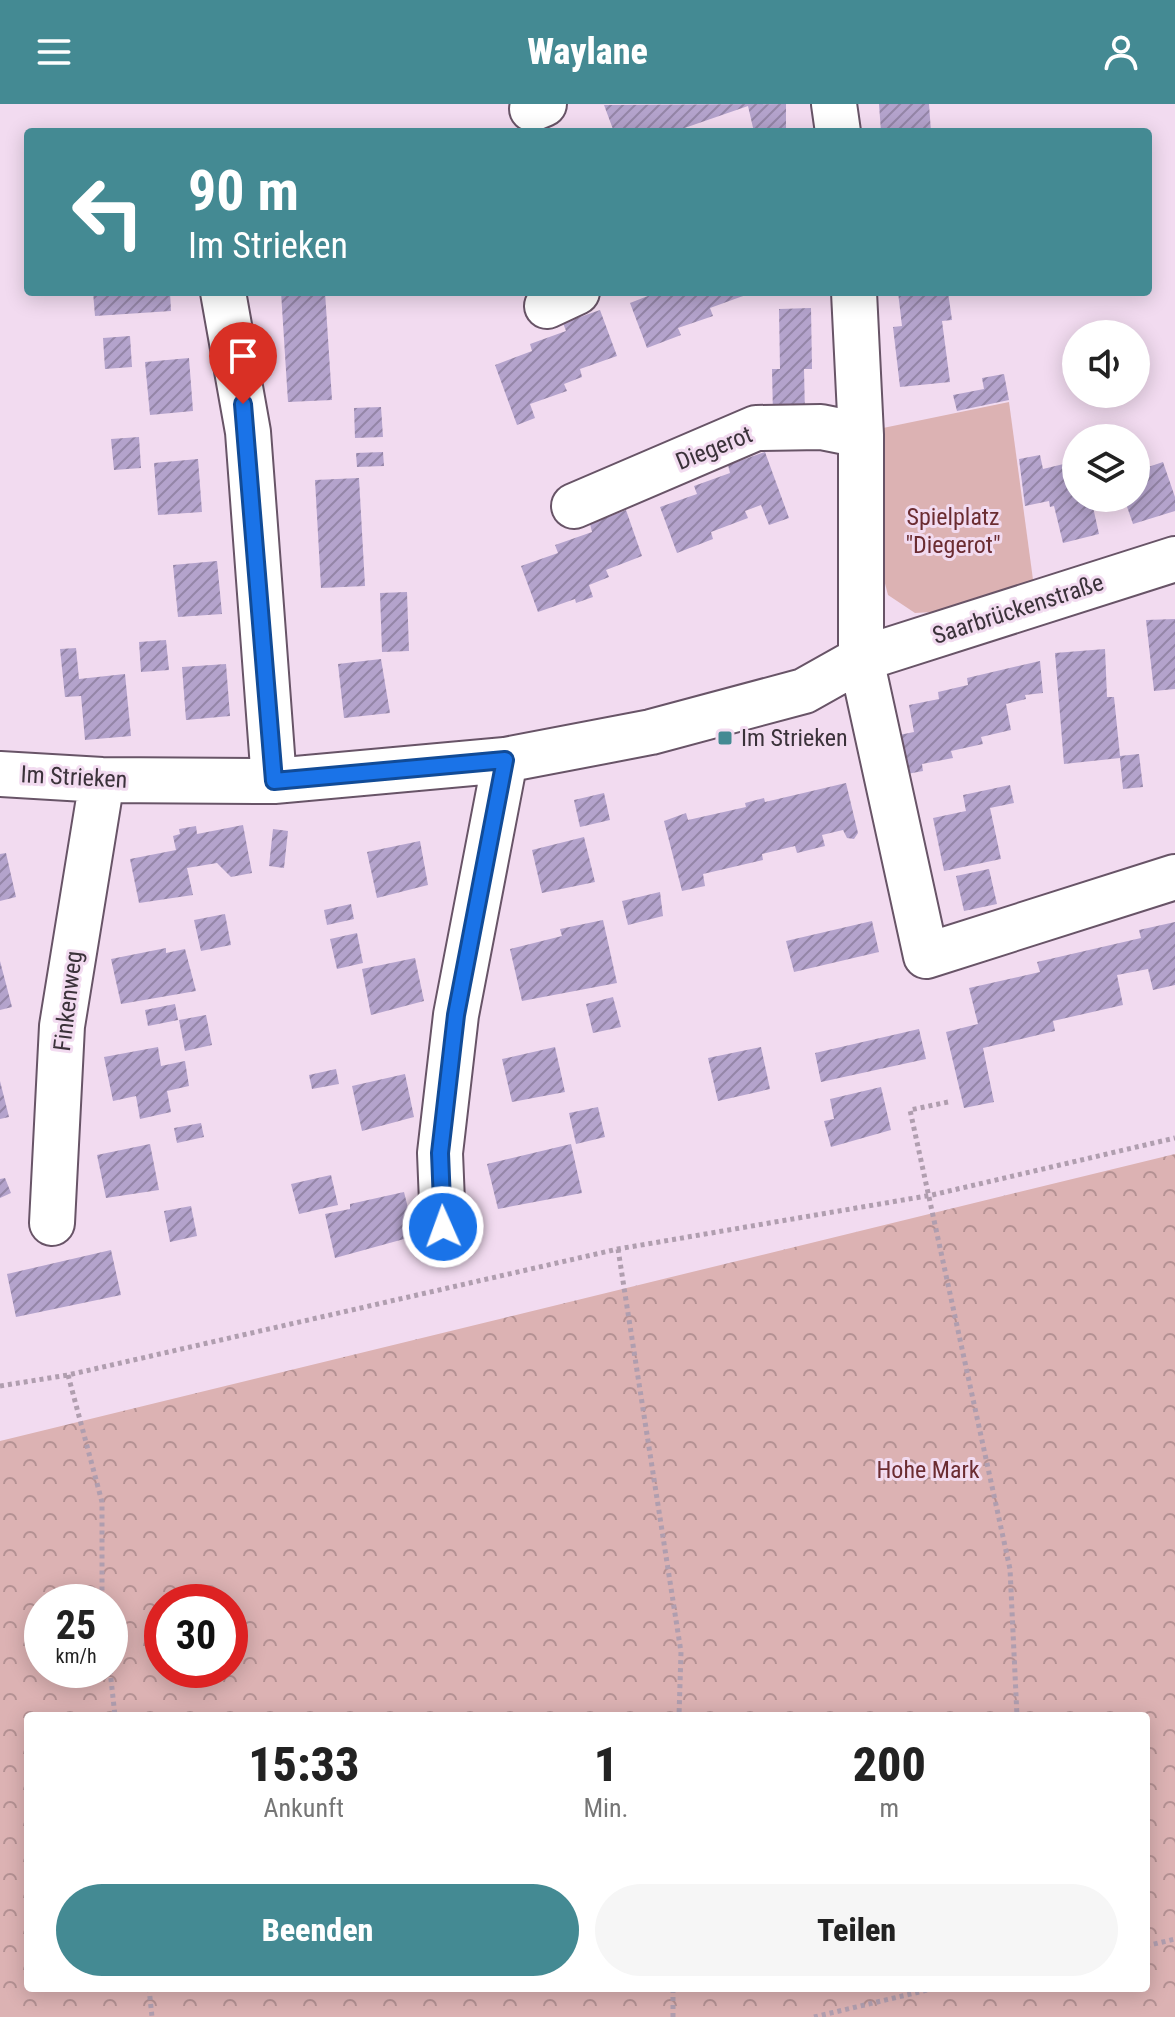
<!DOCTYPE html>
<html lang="de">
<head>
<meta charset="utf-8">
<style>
  :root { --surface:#fff; --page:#f6f6f6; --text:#222; --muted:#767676; --accent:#448a93 }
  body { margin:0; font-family:"Roboto Condensed",sans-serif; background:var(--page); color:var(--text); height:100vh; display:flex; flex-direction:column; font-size:30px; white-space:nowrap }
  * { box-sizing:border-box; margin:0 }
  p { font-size:26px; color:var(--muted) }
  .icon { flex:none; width:44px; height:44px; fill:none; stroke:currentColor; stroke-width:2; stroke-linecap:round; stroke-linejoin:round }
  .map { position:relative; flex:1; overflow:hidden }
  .panel { position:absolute; left:24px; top:1608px; width:1126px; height:280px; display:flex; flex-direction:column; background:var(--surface); border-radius:8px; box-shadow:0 4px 20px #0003 }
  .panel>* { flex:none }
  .top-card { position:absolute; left:24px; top:24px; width:1128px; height:168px; border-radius:8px; box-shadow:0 4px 20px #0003; background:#448a93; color:#fff; overflow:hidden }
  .controls { position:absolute; left:1062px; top:216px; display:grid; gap:16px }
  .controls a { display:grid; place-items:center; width:88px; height:88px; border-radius:50%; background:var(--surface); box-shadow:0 4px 20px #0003; font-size:40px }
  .speed { position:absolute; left:24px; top:1480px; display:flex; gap:16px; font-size:40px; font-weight:700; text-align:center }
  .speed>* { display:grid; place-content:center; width:104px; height:104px; border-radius:50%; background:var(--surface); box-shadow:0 4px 20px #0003; line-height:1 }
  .speed small { font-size:20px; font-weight:400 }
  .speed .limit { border:12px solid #d22; background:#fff; color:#111 }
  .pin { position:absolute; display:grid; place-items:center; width:68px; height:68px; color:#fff; margin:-82px -34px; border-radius:50% 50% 50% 0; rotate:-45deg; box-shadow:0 0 8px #0007 }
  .pin .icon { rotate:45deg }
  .me { position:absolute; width:88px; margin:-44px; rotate:358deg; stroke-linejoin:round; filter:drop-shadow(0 0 6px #0008) }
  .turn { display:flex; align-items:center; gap:28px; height:168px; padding:0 32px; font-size:36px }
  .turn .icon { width:104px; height:104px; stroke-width:2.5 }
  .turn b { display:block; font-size:56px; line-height:68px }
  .eta { display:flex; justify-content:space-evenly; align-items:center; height:136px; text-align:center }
  .eta b { font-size:48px; font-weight:800; line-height:56px }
  .action { display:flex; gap:16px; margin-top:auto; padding:16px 32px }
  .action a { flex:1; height:92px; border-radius:48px; background:var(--accent); color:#fff; font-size:32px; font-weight:800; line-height:92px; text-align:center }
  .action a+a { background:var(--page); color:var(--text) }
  header { display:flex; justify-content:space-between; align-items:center; height:104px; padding:0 32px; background:var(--accent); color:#fff; font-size:36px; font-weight:800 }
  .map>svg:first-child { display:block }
  .forest { fill:url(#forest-crowns); fill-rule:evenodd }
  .green { fill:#dcb2b3 }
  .building { fill:url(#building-hatch) }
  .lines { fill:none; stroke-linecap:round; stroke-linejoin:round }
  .minor-casing { stroke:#685467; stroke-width:48 }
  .path { stroke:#b09eaf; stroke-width:5; stroke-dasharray:4 4; stroke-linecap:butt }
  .minor { stroke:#fff; stroke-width:44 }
  .route-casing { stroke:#114b97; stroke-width:20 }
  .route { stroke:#1a73e8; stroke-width:14 }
  .poi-dot { fill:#448a93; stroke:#f2dbf0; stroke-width:3 }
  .labels { text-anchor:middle; stroke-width:6; stroke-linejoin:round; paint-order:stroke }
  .street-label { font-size:24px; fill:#3b323a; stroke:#f2dbf0 }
  .park-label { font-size:24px; fill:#6b2c31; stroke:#f2dbf0 }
  .poi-label { font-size:24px; fill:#3b323a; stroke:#f2dbf0; text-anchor:start }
</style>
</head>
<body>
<header><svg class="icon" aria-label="menu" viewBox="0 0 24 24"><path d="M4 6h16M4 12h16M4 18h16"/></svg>Waylane<svg class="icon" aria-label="person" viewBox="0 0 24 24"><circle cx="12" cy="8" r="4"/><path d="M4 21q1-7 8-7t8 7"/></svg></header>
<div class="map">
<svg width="1175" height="1913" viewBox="0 0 1175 1913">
  <defs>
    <pattern id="forest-crowns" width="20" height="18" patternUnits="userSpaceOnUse" patternTransform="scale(2)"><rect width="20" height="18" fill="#dcb2b3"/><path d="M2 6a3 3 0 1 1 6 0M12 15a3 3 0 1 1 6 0" fill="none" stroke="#b49193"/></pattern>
    <pattern id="building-hatch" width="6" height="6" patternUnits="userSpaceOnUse" patternTransform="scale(2)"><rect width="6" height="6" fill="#b4a3cc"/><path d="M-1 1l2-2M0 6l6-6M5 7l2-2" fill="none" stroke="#9485a7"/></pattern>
  </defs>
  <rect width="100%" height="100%" fill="#f2dbf0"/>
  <path class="forest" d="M1175,1050V1913H0V1337ZM42,1498H110V1566H42ZM162,1498H230V1566H162ZM28,1612H1146V1884H28Z"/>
  <path class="green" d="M1009,298L1034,483L949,507L915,509L888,491L878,453L883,324Z"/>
  <path class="building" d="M786,0V28H754L748,2L673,28H614L604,1Z
    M879,0H929L931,28H881Z
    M93,188H170L171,207L95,212Z
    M281,188H325L332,296L288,298Z
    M658,188H754L710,204L713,212L678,224L681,231L647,244L630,199Z
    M898,188H948L952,216L942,217L950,278L900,283L893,223L902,222Z
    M811,204L812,265H804L805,311L773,312L772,265H780L779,205Z
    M600,206L617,252L580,265L582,273L564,280L567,287L530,300L535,314L517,321L495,261L532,247L530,240L566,227L563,219Z
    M130,232L132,263L105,265L103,234Z
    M189,254L193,307L150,311L145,258Z
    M1004,270L1009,296L957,307L953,291L984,285L982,274Z
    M381,303L383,333L355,334L354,304Z
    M139,333L141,364L114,366L111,335Z
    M383,348L384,362L357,363L356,349Z
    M765,348L789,414L769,421L761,401L745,407L748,414L711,428L713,435L677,449L660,403L697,390L694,382L730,369L728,361Z
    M1040,351L1043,365L1076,357V394H1091L1099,430L1063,439L1054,402L1050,403L1049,397L1025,402L1019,355Z
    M198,355L202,408L158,411L154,359Z
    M1163,358L1175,393V407L1133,420L1124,394H1136V367Z
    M359,374L365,482L321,484L315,376Z
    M626,406L642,452L606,466L609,473L589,481L593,493L576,499L575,495L538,508L521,462L558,449L555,441L592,428L590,420Z
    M217,457L222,510L178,513L173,461Z
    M407,488L409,547L382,548L380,489Z
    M1175,515V585L1154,587L1146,516Z
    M166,536L169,566L141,568L139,538Z
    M76,544L79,575L125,570L131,632L85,636L81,592L65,593L60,545Z
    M1105,545L1107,593H1114L1120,652L1139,650L1143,683L1123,685L1120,654L1064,660L1055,549Z
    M381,555L390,609L344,614L338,560Z
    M1040,557L1043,589L1025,591L1026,595L1006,600L1011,626L981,633L983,640L951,647L953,654L922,660L923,667L907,670L899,631L914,628L909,601L939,595L938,588L968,581L967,574Z
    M226,560L230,612L186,616L182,563Z
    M846,679L858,729L854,735L847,734L843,726L822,731L825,742L797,749L795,742L762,750L763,756L703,770L705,782L682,787L664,717L686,709L688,716L746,703L745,699L764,694L765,698Z
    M1010,681L1014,699L990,704L1001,755L944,767L933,714L966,707L963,691Z
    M604,689L610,716L580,723L574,696Z
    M243,721L252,769L231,773L217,759L187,764L193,791L139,799L130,755L176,746L173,732L180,730L179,725L196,722L197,730Z
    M273,725L288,727L284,764L269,762Z
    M584,733L595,778L542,789L532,746Z
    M420,737L428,781L377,794L367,748Z
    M6,749L16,793L0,797V750Z
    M989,765L997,800L964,807L956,772Z
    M660,788L663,812L628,821L622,797Z
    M351,800L354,815L327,821L324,806Z
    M225,810L231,841L201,847L194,816Z
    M603,816L617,879L522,897L510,845L562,832L560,825Z
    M872,817L879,848L794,868L786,837Z
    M1175,818V881L1153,886L1148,865L1117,871L1123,901L1053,917L1055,927L983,944L994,998L964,1004L946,928L978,920L969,884L1040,868L1037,858L1141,834L1139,826Z
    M357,829L363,859L337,865L330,835Z
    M166,844V849L185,845L196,887L121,900L111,855Z
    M415,854L424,897L371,911L362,865Z
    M0,857L12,903L0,906Z
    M613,893L621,923L593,929L586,900Z
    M175,900L178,916L148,922L145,906Z
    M206,911L212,941L185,947L179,916Z
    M919,925L926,955L821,978L815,949Z
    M158,943L161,962L185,957L189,982L167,987L171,1008L140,1015L136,992L113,997L104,953Z
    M555,943L565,988L512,998L502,955Z
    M761,943L770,985L718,997L708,954Z
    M336,965L339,980L312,985L309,971Z
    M405,970L414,1013L362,1027L352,982Z
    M0,977L9,1013L0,1015Z
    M881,983L891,1026L831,1043L824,1017L834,1015L830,995Z
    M598,1003L605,1033L576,1040L569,1009Z
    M201,1019L204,1033L177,1039L174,1024Z
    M150,1040L159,1086L106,1094L97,1051Z
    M571,1040L582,1089L498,1105L487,1060Z
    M331,1071L338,1101L299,1110L291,1080Z
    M5,1074L11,1089L0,1094V1075Z
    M404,1088L415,1132L335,1154L325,1110L350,1105V1100Z
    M191,1102L197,1132L170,1138L164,1107Z
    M111,1146L121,1191L16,1213L7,1170Z"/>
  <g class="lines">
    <g class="minor-casing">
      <path id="minor" d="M834,0L838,28
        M532,5L544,0
        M223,188L248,328L274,677
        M854,188L861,331V555L926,852L1175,773
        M547,202L577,188
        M574,402L756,324L821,323L861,331
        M0,670L102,676L274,677L505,656L651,628L804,587L861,555L1175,455
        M52,1119L62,922L102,676
        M443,1123L440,1049L456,911L505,656"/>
    </g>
    <path class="path" d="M948,998L910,1006L1010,1465L1017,1612
      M618,1145L681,1548L679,1612
      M68,1271L102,1398V1498
      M0,1282L68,1271L618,1145L932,1091L1175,1034
      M110,1566L115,1612
      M1146,1842L1175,1835
      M149,1884L152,1913
      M673,1913V1884
      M814,1913L936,1884"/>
    <use href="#minor" class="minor"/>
  </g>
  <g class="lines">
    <g class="route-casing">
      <path id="route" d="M243,300L274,677L505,656L456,911L440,1049L443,1123"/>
    </g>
    <use href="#route" class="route"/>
  </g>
  <rect class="poi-dot" x="717" y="626" width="16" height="16" rx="4"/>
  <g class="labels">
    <g class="street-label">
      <text transform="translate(714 344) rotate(-22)" y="8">Diegerot</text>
      <text transform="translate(1018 505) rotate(-18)" y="8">Saarbrückenstraße</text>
      <text transform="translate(74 673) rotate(3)" y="8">Im Strieken</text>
      <text transform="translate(68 897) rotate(-83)" y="8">Finkenweg</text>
    </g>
    <g class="park-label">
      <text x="953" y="421">Spielplatz<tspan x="953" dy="28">"Diegerot"</tspan></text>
      <text x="928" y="1374">Hohe Mark</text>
    </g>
    <g class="poi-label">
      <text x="741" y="642">Im Strieken</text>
    </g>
  </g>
</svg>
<div class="controls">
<a><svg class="icon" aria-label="sound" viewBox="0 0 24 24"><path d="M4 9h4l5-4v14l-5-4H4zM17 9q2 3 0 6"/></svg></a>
<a><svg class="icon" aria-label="layers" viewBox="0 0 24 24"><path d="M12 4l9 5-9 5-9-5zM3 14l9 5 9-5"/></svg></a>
</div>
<div class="speed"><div>25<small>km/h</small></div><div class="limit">30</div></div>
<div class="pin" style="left:243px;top:300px;background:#d93025"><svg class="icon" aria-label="arrive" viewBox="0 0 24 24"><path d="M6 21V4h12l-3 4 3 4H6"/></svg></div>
<svg class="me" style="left:443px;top:1123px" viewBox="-20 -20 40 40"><circle r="17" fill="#1a73e8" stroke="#fff" stroke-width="3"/><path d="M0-11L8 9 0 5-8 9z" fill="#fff"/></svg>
<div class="top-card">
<div class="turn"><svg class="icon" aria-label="left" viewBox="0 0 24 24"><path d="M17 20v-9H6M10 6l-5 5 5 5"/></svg><div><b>90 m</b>Im Strieken</div></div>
</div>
<section class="panel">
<div class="eta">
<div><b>15:33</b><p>Ankunft</p></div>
<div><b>1</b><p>Min.</p></div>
<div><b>200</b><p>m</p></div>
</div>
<div class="action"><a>Beenden</a><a>Teilen</a></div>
</section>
</div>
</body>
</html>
